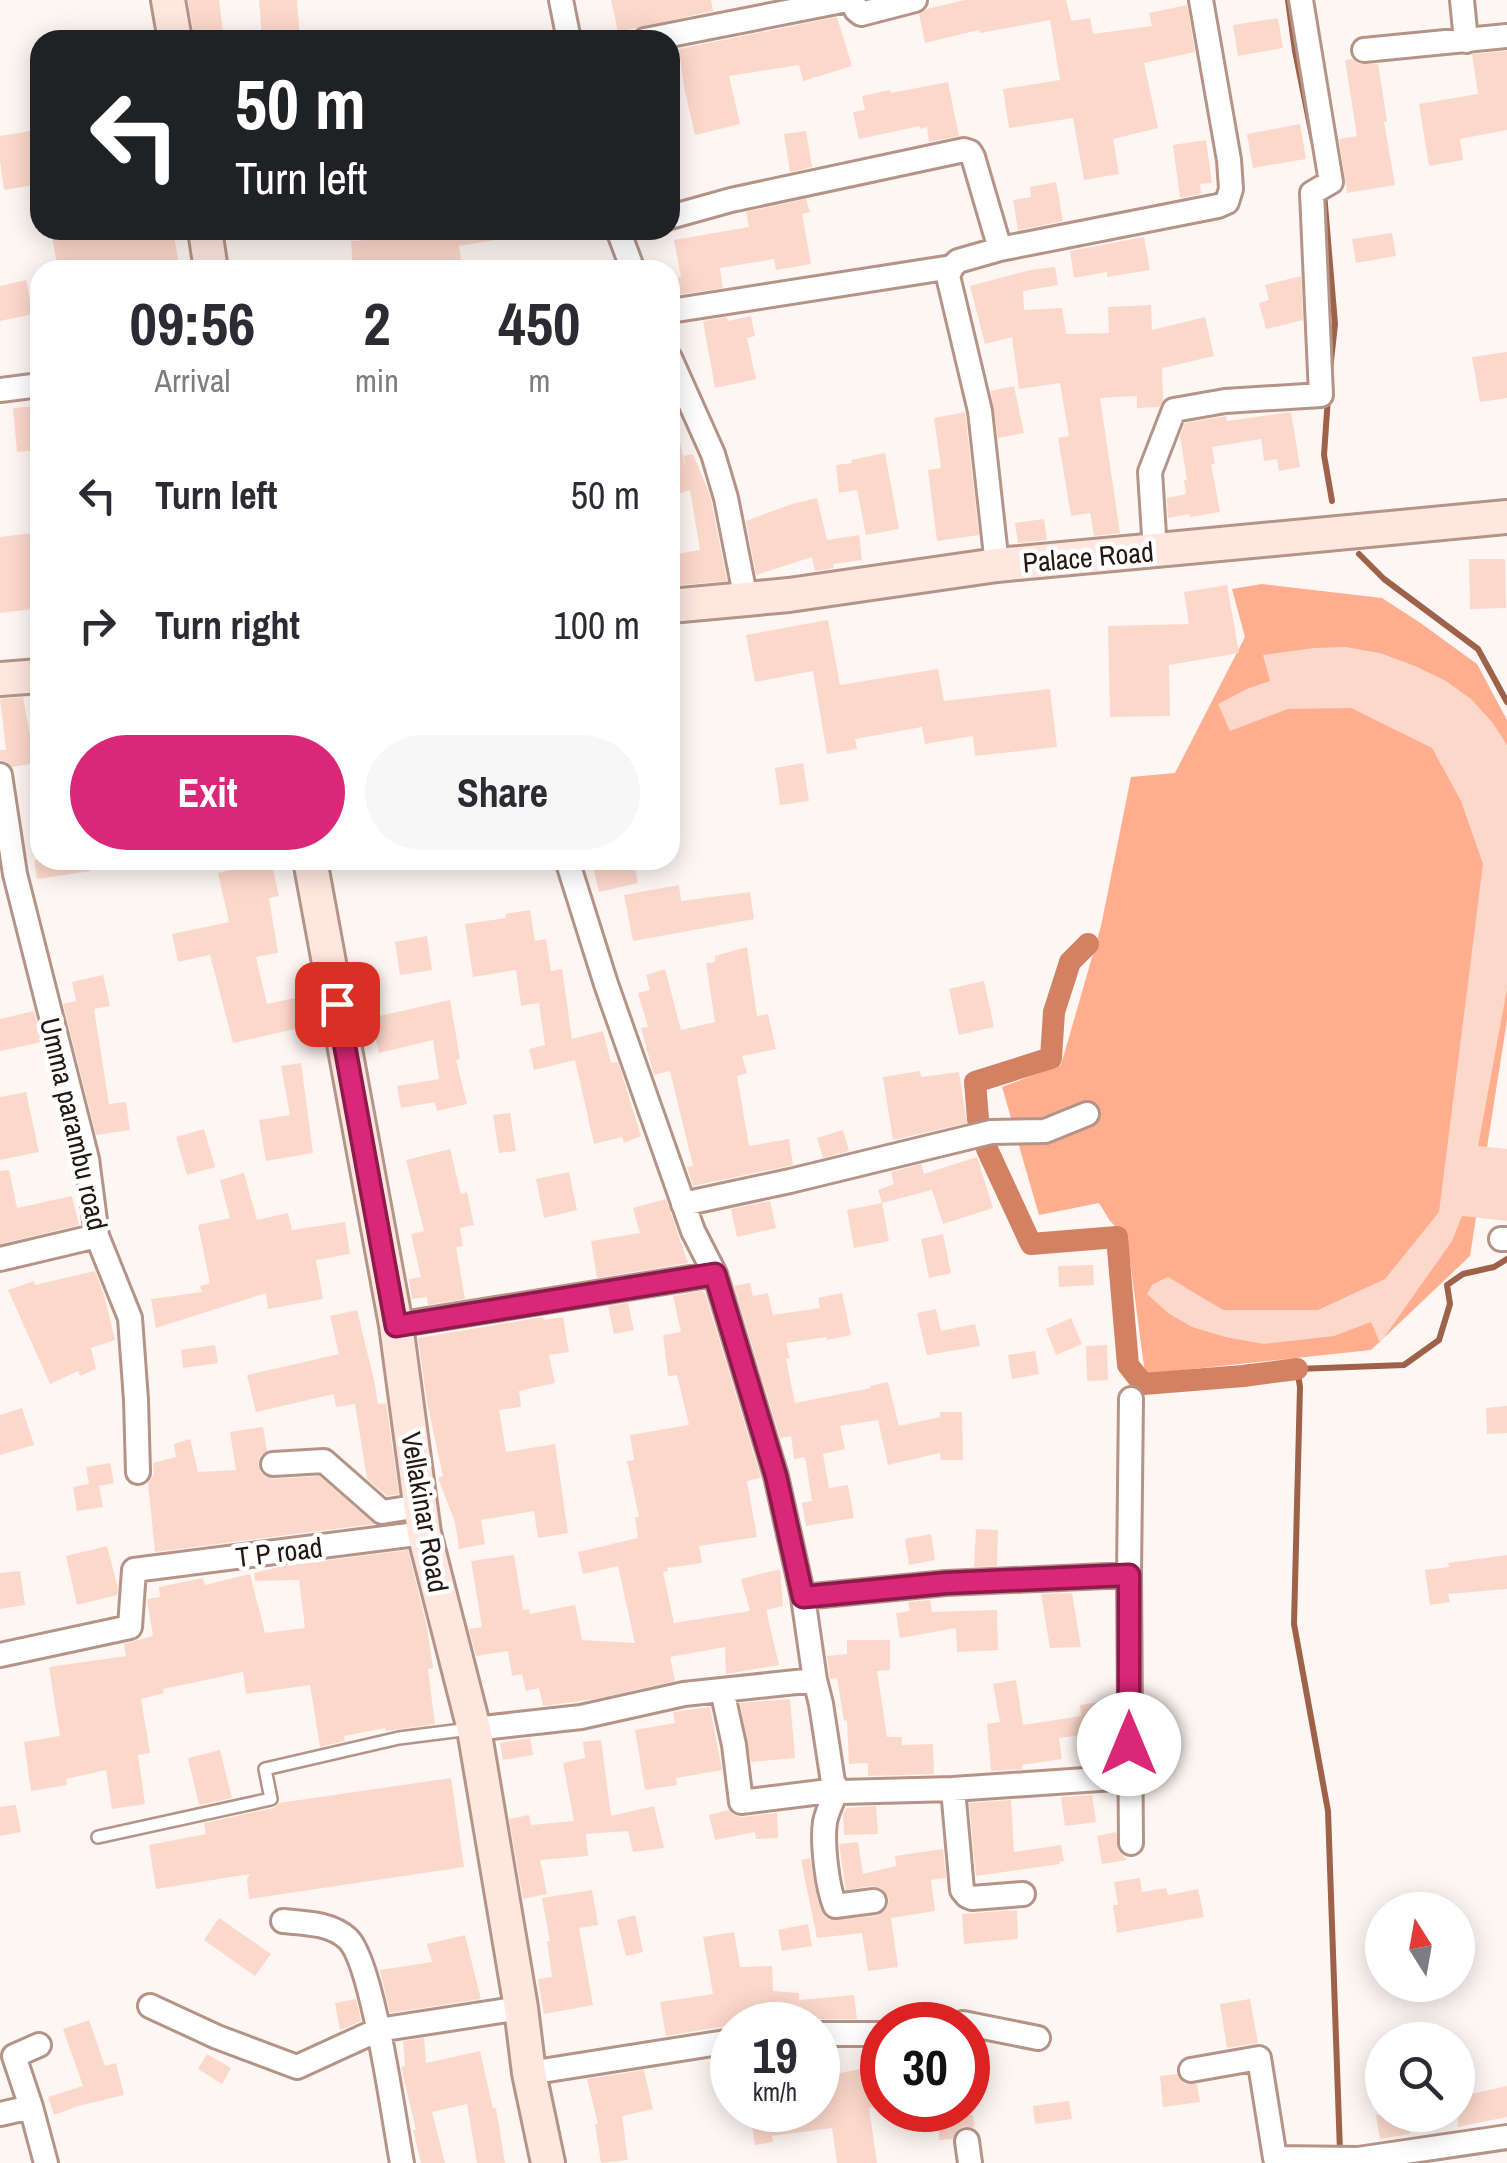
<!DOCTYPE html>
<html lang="en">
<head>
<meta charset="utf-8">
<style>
  :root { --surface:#fff; --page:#f7f7f7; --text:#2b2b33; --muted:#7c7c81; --accent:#db2777 }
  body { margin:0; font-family:"Archivo Narrow",sans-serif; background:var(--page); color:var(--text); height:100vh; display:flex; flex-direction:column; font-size:38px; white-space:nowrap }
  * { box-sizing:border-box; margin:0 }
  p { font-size:32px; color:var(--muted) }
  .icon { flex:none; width:55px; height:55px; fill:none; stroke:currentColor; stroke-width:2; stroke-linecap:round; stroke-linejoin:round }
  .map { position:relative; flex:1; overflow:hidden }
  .sheet { position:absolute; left:30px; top:260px; width:650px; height:610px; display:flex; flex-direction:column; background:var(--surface); border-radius:30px; box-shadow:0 5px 25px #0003 }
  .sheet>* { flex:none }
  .banner { position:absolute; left:30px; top:30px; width:650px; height:210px; border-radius:30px; box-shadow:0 5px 25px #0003; background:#202124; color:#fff; overflow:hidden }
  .needle { width:65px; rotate:349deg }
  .buttons { position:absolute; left:1365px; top:1892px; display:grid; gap:20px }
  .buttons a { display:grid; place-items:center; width:110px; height:110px; border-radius:50%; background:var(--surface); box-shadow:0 5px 25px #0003; font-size:50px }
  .speed { position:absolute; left:710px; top:2002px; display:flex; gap:20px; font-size:50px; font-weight:700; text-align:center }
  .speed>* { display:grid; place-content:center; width:130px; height:130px; border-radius:50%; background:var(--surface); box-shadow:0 5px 25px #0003; line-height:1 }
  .speed small { font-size:25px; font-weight:400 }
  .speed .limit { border:15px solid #d22; background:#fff; color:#111 }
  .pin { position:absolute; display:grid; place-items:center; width:85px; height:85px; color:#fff; margin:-42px; border-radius:20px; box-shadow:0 5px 15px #0006 }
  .me { position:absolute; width:110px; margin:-55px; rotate:0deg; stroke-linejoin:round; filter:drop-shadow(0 0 8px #0008) }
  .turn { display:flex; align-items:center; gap:35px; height:210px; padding:0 40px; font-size:45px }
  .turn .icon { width:130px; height:130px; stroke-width:2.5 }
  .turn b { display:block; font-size:70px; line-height:85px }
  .eta { display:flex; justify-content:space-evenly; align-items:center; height:170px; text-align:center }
  .eta b { font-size:60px; font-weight:800; line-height:70px }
  .action { display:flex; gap:20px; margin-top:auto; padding:20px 40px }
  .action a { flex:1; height:115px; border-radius:60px; background:var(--accent); color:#fff; font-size:40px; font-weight:800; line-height:115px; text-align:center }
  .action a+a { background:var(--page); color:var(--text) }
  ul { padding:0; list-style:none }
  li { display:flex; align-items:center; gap:30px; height:130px; padding:0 40px }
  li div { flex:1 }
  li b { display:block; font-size:38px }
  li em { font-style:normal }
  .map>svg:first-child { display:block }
  .green { fill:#fead8e }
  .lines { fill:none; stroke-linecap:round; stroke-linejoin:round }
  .stream { stroke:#9e614a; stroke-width:6 }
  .canal { stroke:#d28162; stroke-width:22 }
  .building { fill:#fcd8cb }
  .lane-casing { stroke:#b59487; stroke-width:16 }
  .street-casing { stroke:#b59487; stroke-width:28 }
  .secondary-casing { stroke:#b59487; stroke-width:38 }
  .lane { stroke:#fff; stroke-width:11 }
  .street { stroke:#fff; stroke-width:22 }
  .secondary { stroke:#fee7df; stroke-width:32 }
  .route-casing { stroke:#8e194d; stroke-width:25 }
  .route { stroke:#db2777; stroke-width:18 }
  .labels { text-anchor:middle; stroke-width:9; stroke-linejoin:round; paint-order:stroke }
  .street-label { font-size:28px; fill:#231712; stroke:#fff }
</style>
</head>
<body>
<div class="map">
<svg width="1507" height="2163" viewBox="0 0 1507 2163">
  <rect width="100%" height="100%" fill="#fdf6f3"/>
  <path class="green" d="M1262,584L1382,598L1419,622L1477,664L1507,720V1020L1470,1256L1371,1350L1145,1374L1127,1238L1110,1221L1099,1203L1039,1215L1002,1087L1061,1065L1101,926L1131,777L1175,773L1245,637L1232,589Z"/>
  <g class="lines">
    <path class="stream" d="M1288,0L1295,51L1313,141
      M1324,193L1335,324L1330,370
      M1328,397L1324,455L1332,501
      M1359,554L1384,579L1478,649L1507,702
      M1340,2152L1328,1811L1294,1624L1300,1387L1297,1369L1404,1365L1439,1340L1450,1304L1447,1285L1463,1274L1494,1267L1507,1259"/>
    <path class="canal" d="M978,1119L975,1082L1051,1058L1054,1012L1070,962L1088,944
      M987,1149L1031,1244L1117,1237L1128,1365L1143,1384L1243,1376L1297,1369"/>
  </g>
  <path class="building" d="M188,0H219L224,40H195Z
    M259,0H297L300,40H262Z
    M611,0H711L713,11L618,32Z
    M965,0H1066L1071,21L1090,18L1093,34L1152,26L1149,13L1187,5L1195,52L1144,63L1158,128L1113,139L1119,174L1084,180L1073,118L1009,128L1003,89L1060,80L1050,20L980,33L979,30L925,43L919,14L927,9Z
    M837,17L852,66L803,81L799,65L729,76L740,124L695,135L684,87L679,49Z
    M1278,18L1283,48L1238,56L1233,25Z
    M1507,51V130L1460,139L1463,160L1429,166L1419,104L1478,94L1472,54Z
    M1352,59L1359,64H1378L1387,121L1384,122L1395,185L1347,193L1339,139L1357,136L1345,60Z
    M948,82L959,136L929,142L927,127L920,129V126L859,139L853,112L865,110L862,96L890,90L891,93Z
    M1300,124L1306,159L1253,168L1247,134Z
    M36,130L40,154V184L4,190L0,161V136Z
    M806,131L812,167L790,172L784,134Z
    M1206,140L1212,183L1200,184L1201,194L1180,198L1173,145Z
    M1056,182L1063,221L1018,230L1013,200L1031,197L1030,187Z
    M806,199L810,212L802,214L811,264L776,270L774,259L720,268L723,288L676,295L674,278L681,277L674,240L749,227L746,212Z
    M112,230H173L180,270H58L52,236L84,231V235Z
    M366,230H401V234L428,230H494L495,240L459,246L462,266L435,270H353L351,241L367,240Z
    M1392,233L1396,256L1356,263L1352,239Z
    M1144,237L1150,270L1107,277V272L1074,278L1070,251Z
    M1055,267L1058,285L1023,291L1024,310L1062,308L1066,334L1109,333L1108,307L1151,305L1152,330L1205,317L1214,356L1162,368L1163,401L1159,407L1137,408V396L1100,398L1120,533L1094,536L1090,513L1071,516L1058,438L1069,436L1060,383L1019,389L1012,337L985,344L970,286L1030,270Z
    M1301,276L1303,320L1266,329L1259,303L1269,300L1265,285Z
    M26,280L33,314L0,321V286Z
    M751,316L755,336L747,338L756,379L715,388L703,321L727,317L728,321Z
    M1507,352V398L1480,402L1472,357Z
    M1014,386L1024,433L998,438L991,391Z
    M40,406V450L17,452L13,408Z
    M965,412L979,535L937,541L928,470L941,468L934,418Z
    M1291,412L1300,467L1279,471L1277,459L1264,461L1261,439L1212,447L1215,464H1211L1220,512L1190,517L1189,514L1168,518L1167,498L1186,494L1184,480H1187L1180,436L1185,423L1226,416L1227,421Z
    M678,433L686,470L684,456L693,454L710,495L727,581L670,586V555L700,550L690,490L670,497V434Z
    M885,453L899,529L866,535L857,490L839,493L836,465L852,463L851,460Z
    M817,498L827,540L859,535L862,560L833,564L834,568L815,571L812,557L756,575L746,521L792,504Z
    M1044,519L1047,540L1018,543L1015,523Z
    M40,532V608L0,613V537Z
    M1469,559H1505L1506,608L1470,609Z
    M1227,585L1239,653L1169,665L1170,716L1110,717L1108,626L1189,624L1184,592Z
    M828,620L840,685L938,669L944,701L1050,689L1057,747L975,756L973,736L925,744L922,727L855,739L857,749L827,754L813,671L755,682L746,635Z
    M1345,647L1380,653L1415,666L1446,681L1471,699L1492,722L1507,745V989L1478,1146L1507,1149V1221L1462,1216L1452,1241L1380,1343L1371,1322L1334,1336L1264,1344L1225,1337L1192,1327L1168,1313L1147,1294L1153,1284L1168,1277L1223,1310H1318L1385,1279L1439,1212L1483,864L1461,801L1432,748L1351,708L1288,709L1230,731L1218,704L1249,688L1270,681L1263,655L1314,648Z
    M23,697L35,763L12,767L6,762L0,760V750H6L0,699Z
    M803,763L809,801L780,805L775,768Z
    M34,860H91V871L37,879Z
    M602,860H633L638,883L599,892L592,862Z
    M271,861L279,896L269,898L278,953L256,957L267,1004L303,996L309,1026L233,1043L210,955L178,962L172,934L229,922L218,873Z
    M679,885L681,901L750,892L754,919L633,941L624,895Z
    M530,910L535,941L546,939L551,971L562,969L572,1039L603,1031L611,1063L618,1062L641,1136L624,1143L622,1137L594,1144L575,1060L534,1070L529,1049L545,1045L539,1003L521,1006L516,970L473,977L465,924L506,918L505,914Z
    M427,936L432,970L400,975L395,942Z
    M747,947L757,1016L768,1014L776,1049L742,1056L747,1073L737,1076L749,1146L789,1139L793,1165L693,1186L687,1167L693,1166L670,1071L654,1075L641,1028L648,1027L638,993L650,990L646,975L665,969L681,1030L715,1022L706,963L715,962V956Z
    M103,975L110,1006L94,1009L109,1104L126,1102L130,1130L96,1135L63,1004L76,1001L72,982Z
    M984,981L994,1027L959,1035L949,989Z
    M450,1000L460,1059L456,1060L467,1104L437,1111L435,1102L401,1108L397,1086L439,1079L433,1040L379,1053L371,1018Z
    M34,1011L42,1042L0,1051V1019Z
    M301,1063L313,1153L266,1161L259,1120L290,1115L281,1066Z
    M920,1071L921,1077L959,1072L967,1123L893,1140L883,1077Z
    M26,1092L39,1152L0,1160V1097Z
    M510,1113L516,1151L499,1153L493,1115Z
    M204,1129L215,1167L187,1175L176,1137Z
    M843,1130L849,1151L823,1158L817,1138Z
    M450,1149L461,1194L467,1192L474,1225L460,1228L463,1246L456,1247L465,1299L428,1305L427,1297L412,1299L409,1279L421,1277L411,1234L424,1231L406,1160Z
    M977,1157L993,1208L943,1224L932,1190L882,1203L878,1190L894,1184L891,1172L921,1164L924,1174Z
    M9,1170L17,1208L72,1196L79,1225L0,1244V1171Z
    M569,1172L577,1210L544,1218L536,1179Z
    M244,1173L257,1220L288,1213L292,1230L345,1222L350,1254L316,1260L323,1299L268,1309L266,1293L156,1328L151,1299L202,1292L200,1286L210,1283L198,1225L230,1218L220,1180Z
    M666,1199L688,1263L597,1278L591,1241L640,1233L633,1208Z
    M770,1201L776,1228L737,1237L731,1209Z
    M882,1203L889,1241L854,1248L847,1210Z
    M943,1234L951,1273L929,1278L921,1239Z
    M1093,1265L1094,1285L1059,1287L1058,1266Z
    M95,1271L104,1295L115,1340L91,1348L96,1369L80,1376L78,1371L50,1384L8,1290L34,1281L35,1285Z
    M750,1283L753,1296L768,1293L773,1315L820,1308L818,1298L842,1293L851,1335L827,1340V1337L786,1343L790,1358L786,1359L795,1403L871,1388L870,1386L888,1382L899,1426L940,1417V1412H962L963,1460H941L940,1453L888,1465L878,1420L840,1426L845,1449L823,1454L829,1488L848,1485L854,1518L806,1526L802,1503L812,1501L805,1457L794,1459L791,1436L780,1438L734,1286Z
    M702,1291L705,1293L761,1478L747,1481L757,1537L699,1546L702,1563L667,1568L668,1571L663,1572L674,1623L750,1611L741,1579L780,1569L783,1606L766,1610L779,1665L726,1674L725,1647L670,1657L675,1681L595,1699L543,1706L539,1688L526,1691L522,1674L512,1676L508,1651L476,1656L469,1629L482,1627L471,1561L514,1555L523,1610L529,1609L530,1614L575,1605L582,1640L635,1643L618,1566L583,1574L578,1552L638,1538L635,1517H639L627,1461L634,1460L630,1435L689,1425L677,1375L668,1376L663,1335L681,1332L673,1296Z
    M628,1303L634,1330L614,1334L608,1306Z
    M936,1309L941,1331L975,1324L980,1346L927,1355L917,1313Z
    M357,1310L374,1380L378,1404L386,1403L399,1494L387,1496L367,1479L355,1404L336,1407L334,1394L256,1412L247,1375L339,1354L330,1316Z
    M543,1317L544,1320L563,1317L569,1352L549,1355L555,1383L519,1391L521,1407L499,1410L506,1452L555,1444L568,1533L538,1538L534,1511L481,1520L485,1544L459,1549L455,1522L438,1478L443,1476L427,1402L418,1338Z
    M1071,1318L1082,1344L1056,1355L1046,1329Z
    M215,1345L218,1363L183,1368L181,1350Z
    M1107,1345L1108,1380L1087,1381L1086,1346Z
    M1035,1351L1039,1374L1012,1379L1008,1355Z
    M1507,1406V1433L1487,1434L1486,1408Z
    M22,1408L34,1445L0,1455V1415Z
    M263,1427L267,1451L260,1456L258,1464L260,1471L265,1477L274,1479L319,1476L374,1524L155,1552L148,1483L154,1474L153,1463L176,1457L174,1444L190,1439L198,1472L236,1470L230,1432Z
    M110,1463L114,1483L99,1486L103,1507L77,1511L73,1487L89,1484L86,1467Z
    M976,1529L998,1530L997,1566L974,1567Z
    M931,1534L935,1560L909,1565L905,1539Z
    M107,1546L118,1588L117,1595L77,1605L66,1556Z
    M408,1550L427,1627L433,1668L428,1669L435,1724L386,1731L385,1728L344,1736L345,1741L320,1747L310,1685L246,1694L243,1672L163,1689L164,1693L141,1699L150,1753L138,1755L145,1804L112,1809L106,1770L66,1779L67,1785L31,1791L24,1742L60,1736L49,1667L126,1656L124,1644L153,1636L147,1599L160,1597L159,1587L203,1578L205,1585L250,1574L265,1633L305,1628L299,1580L255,1581L254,1573L283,1566Z
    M1507,1555V1589L1448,1594L1450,1602L1430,1605L1425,1570L1449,1567L1448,1563Z
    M20,1571L25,1605L0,1609V1573Z
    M1072,1593L1081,1647L1050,1648L1041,1594Z
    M930,1600L932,1612L997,1610L998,1650L957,1652L956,1628L900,1638L896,1613L910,1611L908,1602Z
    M847,1640H890V1670L877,1671L887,1737H902V1745L933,1744L934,1774L868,1776V1763L849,1764L847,1720L844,1721L837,1678L830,1679L827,1656L847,1654Z
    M1016,1680L1023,1725L1081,1716L1080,1705L1115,1700V1730L1059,1738L1062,1759L1022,1765V1769L991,1771L987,1724L1000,1722L993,1684Z
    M790,1699L795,1758L751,1762L740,1703Z
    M710,1707L722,1770L676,1778L677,1785L645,1790L635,1730L675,1723L673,1712Z
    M530,1738L533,1755L503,1760L500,1743Z
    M601,1740L611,1816L654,1806L664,1848L633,1852L628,1831L586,1834L588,1856L540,1860L547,1894L523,1899L509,1819L529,1815L531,1825L574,1821L563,1763L585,1758L583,1742Z
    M220,1750L232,1798L199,1805L188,1758Z
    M451,1778L464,1867L249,1899L247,1879L250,1874L156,1889L149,1845L206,1834L204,1823L273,1808L279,1803Z
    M1092,1795L1096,1822L1065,1826L1061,1797Z
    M1011,1800L1014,1852L1061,1845L1064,1861L1059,1862L1060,1864L976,1876L969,1803Z
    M16,1805L21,1832L0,1836V1807Z
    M876,1806L878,1834L844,1835L843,1814L846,1808Z
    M729,1810L734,1815L742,1817L777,1813L778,1838L756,1839L755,1832L715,1840L709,1815Z
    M1116,1832L1118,1850L1127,1860L1102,1864L1097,1836Z
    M858,1842L863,1874L896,1866L895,1856L943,1849L946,1878L931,1880L935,1911L891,1918L898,1967L868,1971L862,1933L817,1938L801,1860L810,1858L818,1902L824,1916L829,1920L876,1916L887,1908L889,1898L881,1888L872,1886L846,1890L839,1844Z
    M1140,1878L1142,1892L1166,1888L1168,1895L1198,1889L1204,1917L1117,1933L1113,1905H1118L1114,1882Z
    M592,1890L598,1925L579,1928L593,2005L544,2014L538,1979L552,1977L547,1941H550L542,1898Z
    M1017,1910L1018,1939L964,1944L962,1914Z
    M635,1915L643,1952L626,1956L617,1920Z
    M219,1918L271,1954L255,1976L204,1940Z
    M808,1924L812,1946L782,1951L778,1930Z
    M734,1932L740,1967L772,1966L773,1991L799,1993V2000L854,1995L857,2019H818L806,2025L764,2021V2025H732L666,2036L660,2002L713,1994L703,1937Z
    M465,1935L481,1999L390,2013L380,1970L432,1962L427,1944Z
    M356,1999L361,2021L340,2030L335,2003Z
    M1250,1999L1258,2043L1227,2048L1220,2004Z
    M89,2020L105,2066L116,2063L124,2095L78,2106L54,2115L48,2097L83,2086L63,2029Z
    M424,2038L426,2063L480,2051L493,2109L496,2108L505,2163H477L467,2104L432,2112L445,2163H421L413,2130H416L401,2067L405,2066L403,2041Z
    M207,2054L231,2068L222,2084L198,2069Z
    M882,2065V2107L869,2108L877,2163H837L832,2128L772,2136L773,2142L755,2145L750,2113L770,2110H818V2077Z
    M644,2070L653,2109L622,2116L628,2160L601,2163L595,2124H598L587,2079Z
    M1177,2074L1185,2084H1197L1200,2102L1163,2107L1160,2076Z
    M1507,2086V2117L1458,2127V2097Z
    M1069,2101L1072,2119L1035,2124L1033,2106Z
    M973,2115L974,2128L964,2126L957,2130L953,2139L939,2140L938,2116Z
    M1376,2115H1407L1410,2134L1380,2139Z"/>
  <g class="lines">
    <g class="lane-casing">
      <path id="lane" d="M98,1837L271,1799L265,1769L399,1738L470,1729"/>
    </g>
    <g class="street-casing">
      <path id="street" d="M561,0L569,40
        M853,0L856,10L861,14L915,0
        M1462,0L1466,41
        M645,40L847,0
        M1364,50L1507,36
        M670,217L731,200L964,150L970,152L973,157L1000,249
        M618,230L633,270
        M670,311L952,267
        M670,358L713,454L726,498L746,600
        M0,390L40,385
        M1155,551L1150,472L1174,410L1225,401L1321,395L1312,193L1331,182L1301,0
        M997,565L980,411L948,276L952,267L958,261L1000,249L1218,206L1227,202L1231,189L1229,160L1201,0
        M0,775L15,874L87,1159L97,1236L130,1318L136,1400L138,1472
        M683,1204L790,1181L991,1132L1045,1131L1087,1114
        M1501,1239H1507
        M0,1259L97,1236
        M396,1325L715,1274
        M1131,1399L1129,1575L1131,1843
        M273,1464L324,1461L382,1512L420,1506
        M803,1597L946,1583L1129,1575
        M0,1655L130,1627L134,1570L424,1533
        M815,1680L821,1704L833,1782L840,1792L953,1789L1129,1777
        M722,1690L734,1745L741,1802L837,1790C833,1800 827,1811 825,1822C822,1842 827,1887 835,1906L874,1901
        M474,1729L581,1717L684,1694L815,1680L803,1597L776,1476L715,1274L693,1231L606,984L567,860
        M953,1789L962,1890L967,1896L972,1898L1023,1894
        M283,1921C305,1923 331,1923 348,1939C373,1963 394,2121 402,2163
        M150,2006L217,2037L297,2067L378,2030L521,2008
        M961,2025L963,2023L1038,2038
        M818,2034H882
        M39,2045L14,2056L31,2107L46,2163
        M1191,2070L1259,2058L1275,2158L1358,2159L1507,2137
        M529,2073L732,2041
        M0,2114L31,2107
        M967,2141L970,2163"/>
    </g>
    <g class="secondary-casing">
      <path id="secondary" d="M168,0L175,40
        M205,230L211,270
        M670,606L789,595L997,565L1507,517
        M0,679L40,676
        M310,860L396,1325L424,1533L474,1729L521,2008L529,2073L548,2163"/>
    </g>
    <use href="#lane" class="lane"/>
    <use href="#street" class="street"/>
    <use href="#secondary" class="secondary"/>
  </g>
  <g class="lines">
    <g class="route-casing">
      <path id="route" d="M337,1004L396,1326L715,1274L776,1476L803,1597L946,1583L1129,1575V1744"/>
    </g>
    <use href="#route" class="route"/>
  </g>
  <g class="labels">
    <g class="street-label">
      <text transform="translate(1088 557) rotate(-5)" y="10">Palace Road</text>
      <text transform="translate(74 1124) rotate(77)" y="10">Umma parambu road</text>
      <text transform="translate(425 1512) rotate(80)" y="10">Vellakinar Road</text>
      <text transform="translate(279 1552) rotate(-7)" y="10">T P road</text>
    </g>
  </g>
</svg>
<div class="buttons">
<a><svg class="needle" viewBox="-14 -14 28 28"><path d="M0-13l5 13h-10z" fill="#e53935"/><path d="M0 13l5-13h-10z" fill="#7c7c81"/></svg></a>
<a><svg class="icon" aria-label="search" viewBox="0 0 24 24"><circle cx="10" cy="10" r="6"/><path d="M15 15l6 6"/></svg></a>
</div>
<div class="speed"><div>19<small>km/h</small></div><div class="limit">30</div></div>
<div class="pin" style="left:337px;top:1004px;background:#d93025"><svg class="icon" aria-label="arrive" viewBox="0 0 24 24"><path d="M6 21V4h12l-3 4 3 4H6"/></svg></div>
<svg class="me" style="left:1129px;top:1744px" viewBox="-20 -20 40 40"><circle r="19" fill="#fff"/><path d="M0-13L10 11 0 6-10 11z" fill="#db2777"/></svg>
<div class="banner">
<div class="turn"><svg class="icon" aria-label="left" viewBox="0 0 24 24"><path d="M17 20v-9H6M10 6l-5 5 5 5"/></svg><div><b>50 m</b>Turn left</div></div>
</div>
<section class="sheet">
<div class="eta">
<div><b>09:56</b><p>Arrival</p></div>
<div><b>2</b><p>min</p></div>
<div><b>450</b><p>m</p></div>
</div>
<ul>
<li><svg class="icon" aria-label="left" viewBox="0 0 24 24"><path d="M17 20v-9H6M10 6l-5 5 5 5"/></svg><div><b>Turn left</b></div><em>50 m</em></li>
<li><svg class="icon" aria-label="right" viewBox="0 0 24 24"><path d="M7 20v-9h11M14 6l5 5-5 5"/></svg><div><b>Turn right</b></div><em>100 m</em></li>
</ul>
<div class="action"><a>Exit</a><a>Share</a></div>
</section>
</div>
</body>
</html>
